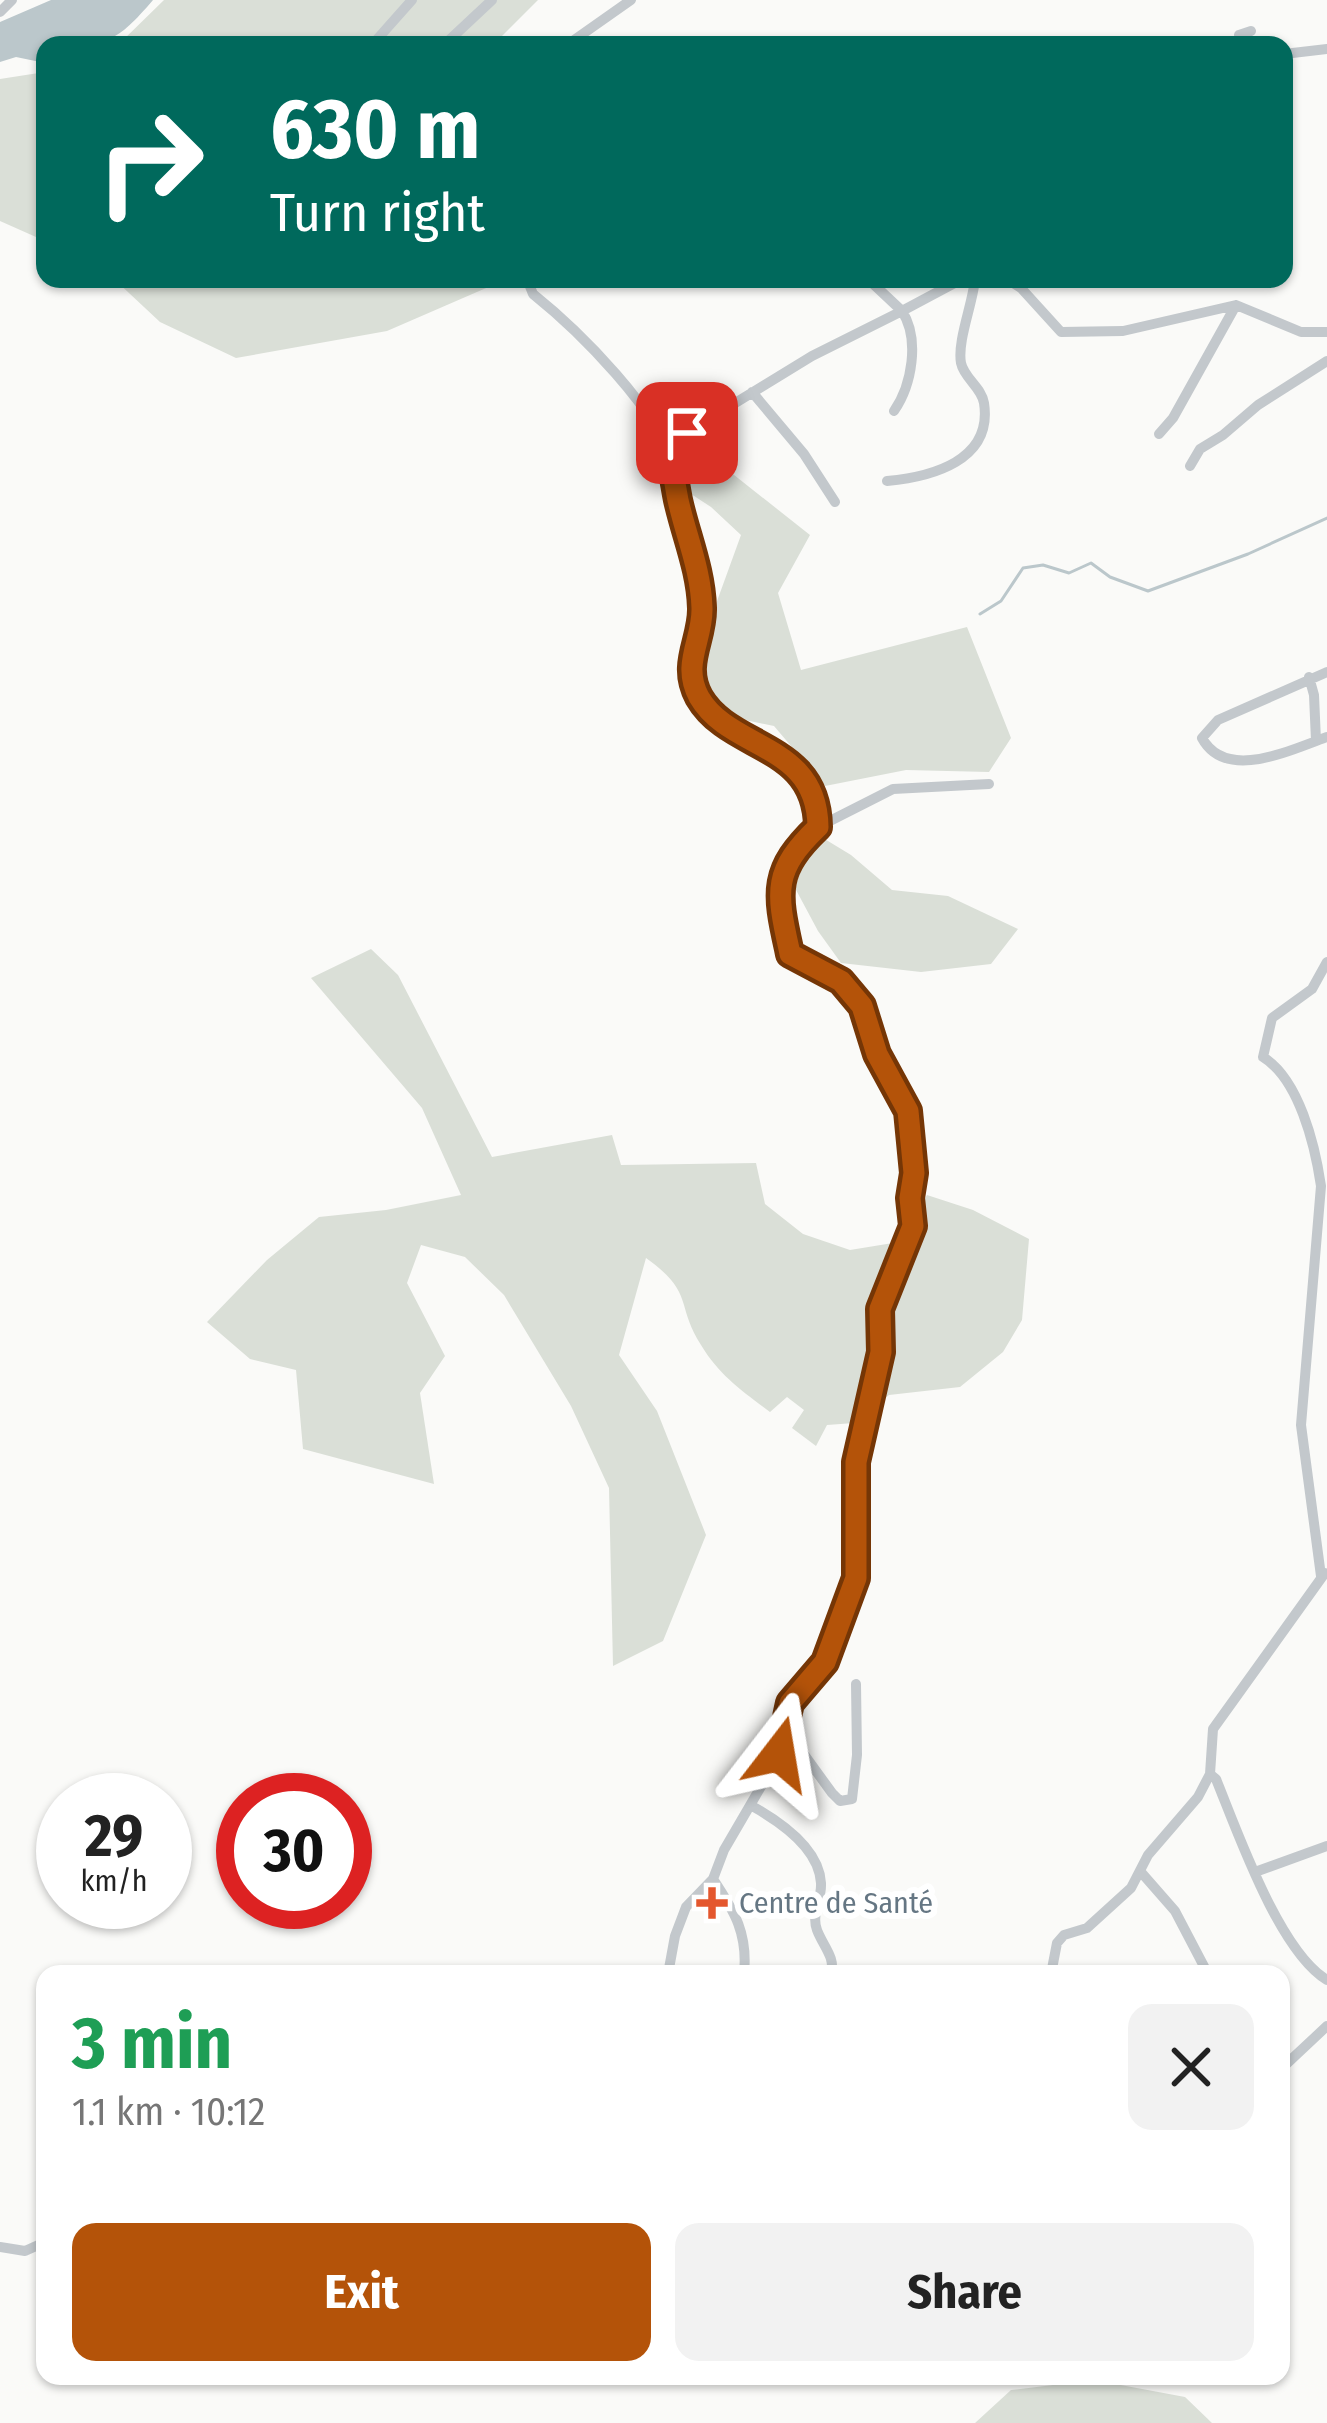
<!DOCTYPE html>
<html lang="en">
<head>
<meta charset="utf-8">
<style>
  :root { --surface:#fff; --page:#f2f2f2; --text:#222; --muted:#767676; --accent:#b45309 }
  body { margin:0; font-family:"Fira Sans Condensed",sans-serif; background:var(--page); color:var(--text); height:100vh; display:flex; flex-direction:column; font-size:45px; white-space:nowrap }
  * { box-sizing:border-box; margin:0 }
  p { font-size:39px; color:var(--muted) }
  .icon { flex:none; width:66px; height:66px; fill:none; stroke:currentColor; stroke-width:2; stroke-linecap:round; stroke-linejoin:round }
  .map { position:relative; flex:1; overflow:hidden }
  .drawer { position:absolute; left:36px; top:1965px; width:1254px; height:420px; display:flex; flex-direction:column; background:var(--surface); border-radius:24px; box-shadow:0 3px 9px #0004 }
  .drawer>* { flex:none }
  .banner { position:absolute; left:36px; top:36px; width:1257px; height:252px; border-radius:24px; box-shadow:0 3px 9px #0004; background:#00695c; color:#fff; overflow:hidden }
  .speed { position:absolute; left:36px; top:1773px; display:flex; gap:24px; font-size:60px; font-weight:700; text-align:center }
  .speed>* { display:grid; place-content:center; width:156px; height:156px; border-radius:50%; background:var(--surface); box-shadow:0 3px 9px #0004; line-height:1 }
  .speed small { font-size:30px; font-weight:400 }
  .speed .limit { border:18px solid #d22; background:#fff; color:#111 }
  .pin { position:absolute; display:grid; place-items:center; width:102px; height:102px; color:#fff; margin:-51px; border-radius:24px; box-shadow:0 6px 18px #0006 }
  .me { position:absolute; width:132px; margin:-66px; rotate:14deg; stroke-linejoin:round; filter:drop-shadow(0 0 9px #0008) }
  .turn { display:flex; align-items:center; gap:42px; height:252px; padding:0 36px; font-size:54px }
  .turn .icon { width:156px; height:156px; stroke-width:2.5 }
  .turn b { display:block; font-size:84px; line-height:102px }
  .round { display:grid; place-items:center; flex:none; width:126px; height:126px; border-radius:24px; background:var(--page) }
  .head { display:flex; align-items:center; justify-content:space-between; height:204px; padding:0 36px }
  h1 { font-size:72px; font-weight:700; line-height:90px; color:#1e9e55 }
  .action { display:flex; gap:24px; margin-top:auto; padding:24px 36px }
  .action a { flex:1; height:138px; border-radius:24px; background:var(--accent); color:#fff; font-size:48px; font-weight:700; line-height:138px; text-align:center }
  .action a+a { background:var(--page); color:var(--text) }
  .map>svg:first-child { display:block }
  .green { fill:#dadfd7 }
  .water { fill:#bbc7cb }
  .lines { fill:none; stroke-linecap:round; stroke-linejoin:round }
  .stream { stroke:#bbc7cb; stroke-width:3 }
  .minor { stroke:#c3c8cc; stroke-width:10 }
  .route-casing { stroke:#753606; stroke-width:30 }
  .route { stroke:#b45309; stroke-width:21 }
  .poi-dot { fill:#e4572e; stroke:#fff; stroke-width:4.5 }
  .labels { text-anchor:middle; stroke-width:12; stroke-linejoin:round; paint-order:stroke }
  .poi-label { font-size:30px; fill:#657683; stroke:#fff; text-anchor:start }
</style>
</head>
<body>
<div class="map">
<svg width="1327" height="2423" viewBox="0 0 1327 2423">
  <rect width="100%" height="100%" fill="#fafaf8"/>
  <path class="green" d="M164,0H538L493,45H118Z
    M45,72V241L0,221V79Z
    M114,279H498L500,282L387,331L236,358L160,322Z
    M714,434L724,467L810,535L778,593L801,670L967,627L1011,738L989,772L906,770L825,786L774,726L726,716L698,686L708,626L741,535L711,507L688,492L692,456Z
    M823,838L851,855L892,890L948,896L1018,929L991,964L921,972L841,963L818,931L795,888L805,857Z
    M371,949L398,975L492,1157L612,1135L621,1165L756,1163L765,1204L803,1234L850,1250L899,1242L927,1195L973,1210L1029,1239L1022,1320L1003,1352L960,1387L889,1395L854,1423L827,1425L816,1446L792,1428L804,1410L787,1397L770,1412C742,1391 719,1375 701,1345C675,1304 695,1293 646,1258L619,1355L657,1411L706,1535L663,1641L613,1666L609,1488L571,1406L504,1295L465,1257L421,1245L407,1283L445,1356L420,1393L434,1484L303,1449L296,1370L250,1359L207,1322L267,1260L319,1217L386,1210L461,1195L422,1108L311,978Z
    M1094,2380L1185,2397L1212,2423H975L1011,2390Z"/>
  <path class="water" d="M51,0H153C113,47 105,45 45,45V63L16,57L0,62V22Z"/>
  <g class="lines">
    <path class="stream" d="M980,614L1001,601L1023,568L1043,565L1069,573L1091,563L1110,577L1148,591L1248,554L1327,518"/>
    <path class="minor" d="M0,12L12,0
      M372,45L412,0
      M444,45L492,0
      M567,45L631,0
      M1247,45L1239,35L1251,31
      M1284,54L1327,49
      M527,279L533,294C578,330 661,412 675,469C679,484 678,499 683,514C692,542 705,582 702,612C700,644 680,668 701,699C735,752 816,746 818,827
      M1007,279L1021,288L1061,332L1123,331L1236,305L1301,332H1327
      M752,392L804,454L835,502
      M894,411C912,385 920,339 902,311L962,279
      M1159,434L1173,418L1236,305
      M665,446L812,356L902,311L868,279
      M1190,466L1200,449L1223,435L1258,405L1327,361
      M887,481C931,477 993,461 984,403C982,388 964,378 961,363C957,341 973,303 975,279
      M1327,672L1218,720L1202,738C1226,782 1290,750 1327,737
      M1309,677L1314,695L1316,741
      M1321,1576L1301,1425L1321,1186C1315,1145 1299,1079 1263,1057L1272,1018L1312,989L1327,962
      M787,1731L832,1793L840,1801L852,1799L857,1755L856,1684
      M1210,1774L1216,1779C1238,1833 1279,1951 1327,1980
      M752,1806C779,1821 819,1848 821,1883C822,1900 811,1914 817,1930C823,1946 836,1958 831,1974
      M1140,1871L1175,1911L1208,1974
      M1255,1872L1327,1846
      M713,1879L724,1850L780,1754L790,1703L831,1650L856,1578L854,1480L859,1438L881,1352L880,1309L913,1226L914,1173L908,1111L900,1091L877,1054L870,1026L853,991L790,954L780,900L782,878L786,862L818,827L893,789L989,784
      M668,1974L675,1936L686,1907L713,1879C735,1912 748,1934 744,1974
      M1051,1974L1057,1943L1064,1935L1087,1928L1131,1888L1148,1855L1198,1797L1210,1774L1213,1729L1325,1573
      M1281,2069L1327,2026
      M1281,2090L1284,2067
      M0,2247L25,2251L45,2242"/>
  </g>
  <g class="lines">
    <g class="route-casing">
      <path id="route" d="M687,433L665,446C673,465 674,480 678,500C686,536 701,570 702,608C703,640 681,664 699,697C730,751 817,742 818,827C773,870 776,891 789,949L790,954L841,981L862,1006L877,1054L908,1111L914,1173L910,1198L913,1226L880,1309L881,1352L856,1462V1578L825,1662L790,1703L779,1754"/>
    </g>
    <use href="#route" class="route"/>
  </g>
  <path class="poi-dot" d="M706 1885h12v12h12v12h-12v12h-12v-12h-12v-12h12z"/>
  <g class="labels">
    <g class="poi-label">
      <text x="739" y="1913">Centre de Santé</text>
    </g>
  </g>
</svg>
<div class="speed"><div>29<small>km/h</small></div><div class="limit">30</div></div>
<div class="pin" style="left:687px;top:433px;background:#d93025"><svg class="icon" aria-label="arrive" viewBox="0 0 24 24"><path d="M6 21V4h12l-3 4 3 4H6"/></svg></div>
<svg class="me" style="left:779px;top:1754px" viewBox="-20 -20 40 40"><path d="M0-17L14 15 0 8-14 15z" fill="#b45309" stroke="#fff" stroke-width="4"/></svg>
<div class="banner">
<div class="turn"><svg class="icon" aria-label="right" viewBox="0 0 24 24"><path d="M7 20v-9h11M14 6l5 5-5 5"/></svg><div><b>630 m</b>Turn right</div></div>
</div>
<section class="drawer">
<div class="head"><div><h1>3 min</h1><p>1.1 km · 10:12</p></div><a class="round"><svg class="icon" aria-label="close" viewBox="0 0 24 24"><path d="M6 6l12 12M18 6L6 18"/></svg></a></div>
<div class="action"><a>Exit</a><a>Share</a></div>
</section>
</div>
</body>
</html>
